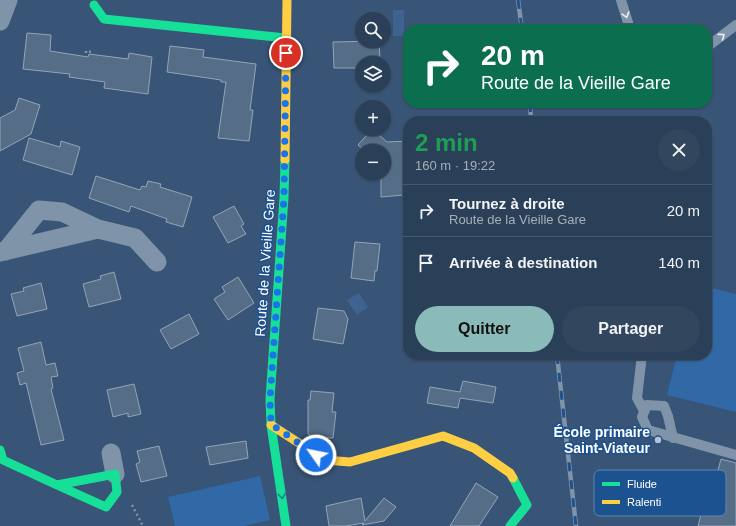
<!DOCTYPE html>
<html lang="fr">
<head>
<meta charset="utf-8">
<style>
  :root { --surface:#2a3f58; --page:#32465e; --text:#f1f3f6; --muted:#a5afba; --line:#46586e; --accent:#8bbbb9 }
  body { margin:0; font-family:Helvetica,sans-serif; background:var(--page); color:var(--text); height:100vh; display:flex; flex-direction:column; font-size:15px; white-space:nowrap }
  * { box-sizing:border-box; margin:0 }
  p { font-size:13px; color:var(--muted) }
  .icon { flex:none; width:22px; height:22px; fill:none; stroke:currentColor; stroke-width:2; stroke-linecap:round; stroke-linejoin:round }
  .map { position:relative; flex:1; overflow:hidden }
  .details { position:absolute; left:403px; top:116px; width:309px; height:244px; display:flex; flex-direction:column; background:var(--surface); border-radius:16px; box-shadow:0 1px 3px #0004,0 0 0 1px var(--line) }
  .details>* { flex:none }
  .banner { position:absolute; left:403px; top:24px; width:309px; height:84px; border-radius:16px; box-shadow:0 1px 3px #0004,0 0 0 1px var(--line); background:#0b6e4f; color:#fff; overflow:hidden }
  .fabs { position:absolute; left:355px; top:12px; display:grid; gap:8px }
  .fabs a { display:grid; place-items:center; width:36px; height:36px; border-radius:50%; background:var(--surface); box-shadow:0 1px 3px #0004,0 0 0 1px var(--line); font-size:20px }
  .pin { position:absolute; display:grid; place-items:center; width:34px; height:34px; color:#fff; margin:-17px; border:2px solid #fff; border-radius:50%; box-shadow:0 1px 4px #0007 }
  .me { position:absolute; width:44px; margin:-22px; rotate:303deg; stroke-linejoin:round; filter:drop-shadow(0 0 3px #0008) }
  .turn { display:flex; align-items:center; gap:14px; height:84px; padding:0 12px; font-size:18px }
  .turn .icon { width:52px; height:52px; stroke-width:2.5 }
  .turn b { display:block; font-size:28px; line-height:34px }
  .round { display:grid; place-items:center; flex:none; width:42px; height:42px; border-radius:21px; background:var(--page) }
  .headline { display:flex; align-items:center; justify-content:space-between; height:68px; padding:0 12px }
  h1 { font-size:24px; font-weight:800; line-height:30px; color:#1e9e55 }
  .button { display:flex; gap:8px; margin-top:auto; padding:8px 12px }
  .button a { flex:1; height:46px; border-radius:24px; background:var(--accent); color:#111; font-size:16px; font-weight:800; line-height:46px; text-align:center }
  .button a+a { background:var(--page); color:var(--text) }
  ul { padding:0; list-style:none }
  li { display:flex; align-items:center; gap:12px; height:52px; padding:0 12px; border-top:1px solid var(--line) }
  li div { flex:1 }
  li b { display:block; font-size:15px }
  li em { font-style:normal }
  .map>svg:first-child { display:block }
  .green { fill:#3169a7 }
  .water { fill:#3e638f }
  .building { fill:#566d88; stroke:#94a4b7 }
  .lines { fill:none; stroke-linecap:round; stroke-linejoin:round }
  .path { stroke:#7f94a9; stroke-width:2.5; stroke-dasharray:2 3; stroke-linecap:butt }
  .lane { stroke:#7f94a9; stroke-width:10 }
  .street { stroke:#7f94a9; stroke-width:19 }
  .fast { stroke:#16e098; stroke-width:9 }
  .slow { stroke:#ffcf43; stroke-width:9 }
  .rail-casing { stroke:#8093a9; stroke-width:4.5 }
  .rail { stroke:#1d5291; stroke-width:3; stroke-dasharray:9; stroke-linecap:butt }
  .oneway { stroke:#eceff2 }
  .oneway2 { stroke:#1b7d93 }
  .route { stroke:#1a73e8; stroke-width:7; stroke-dasharray:0 12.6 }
  .poi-dot { fill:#b9c3cf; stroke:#1d5291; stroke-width:1.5 }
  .labels { text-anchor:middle; stroke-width:3; stroke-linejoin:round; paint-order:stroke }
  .street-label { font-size:14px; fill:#fff; stroke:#1d5291 }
  .poi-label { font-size:14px; font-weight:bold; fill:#fff; stroke:#1d5291; text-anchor:end }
  .key { fill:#1d5291; stroke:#6186b2; stroke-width:1 }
  .key-label { font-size:11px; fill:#fff }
</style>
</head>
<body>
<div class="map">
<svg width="736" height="526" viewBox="0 0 736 526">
  <rect width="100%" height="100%" fill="#385476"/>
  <path class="green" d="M707,287L736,294V412L667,395L677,355H707Z
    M260,476L270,520L244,526H175L168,497Z"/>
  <path class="water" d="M393,10H404V36H393Z
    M359,293L368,307L357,315L347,300Z"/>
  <path class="building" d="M27,33L51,35L50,51L88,57L89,54L128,59L129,53L152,57L148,94L104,88L105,82L69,77L70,74L23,69Z
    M379,41L380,58H370V63H362V68H334L333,42Z
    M170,46L204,50L203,57L256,64L250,110H253L249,141L218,138L226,82H221V80L167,72Z
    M19,98L40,105L31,134L0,151V118L15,110Z
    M372,129L387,142L408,141V174H404V195L381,197V173H384V151H365L358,145Z
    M29,138L60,147L61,141L80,147L72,175L23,160Z
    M96,176L140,190L142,186L146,187L148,181L161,184L160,187L192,197L183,227L166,222L167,219L131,206L129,212L89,198Z
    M234,206L244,224L241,226L246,234L228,243L213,217Z
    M355,242L380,244L377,271H375L374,281L351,278Z
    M114,272L121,299L89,307L83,284L101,279L100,276Z
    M238,277L254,303L228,320L214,299L225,292L222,287Z
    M41,283L47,309L17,316L11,294L24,291L23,288Z
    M318,308L344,311L348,319L343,344L313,339Z
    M189,314L199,334L171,349L160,330Z
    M41,342L46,365L55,363L58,376L51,377L53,388L51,389L64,440L41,445L26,383L20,385L17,373L24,371L18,348Z
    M463,381L496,387L493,403L460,398L458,408L427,403L430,387L460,392Z
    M134,384L141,414L128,417V413L113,417L107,390Z
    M311,391L334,393L332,412H336L333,438H314L308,434V400H310Z
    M246,441L248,458L210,465L206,447Z
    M159,446L167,476L141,482L136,464L140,462L137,451Z
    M721,459L736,463V526H698L711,476L716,478Z
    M476,483L498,497L479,526H450Z
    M361,498L365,521L384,498L396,507L384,521L362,525L364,523L345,526H329L326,506Z"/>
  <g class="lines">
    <path class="path" d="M86,53V51L91,52V49
      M132,505L143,526"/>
    <path class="lane" d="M621,0L630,29
      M707,47L736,25
      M642,355L637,398L644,411
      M673,438L668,416L664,406L647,405L642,417L648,430L736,455"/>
    <path class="street" d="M0,21L8,0
      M6,251L39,210L62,212L98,229
      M0,252L98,229L135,238L157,262
      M111,453L115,474"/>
    <path class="fast" d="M94,5L104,19L286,38
      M285,160L284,198L270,399L271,425L286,526
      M0,450L3,460L57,485L115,474L117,492L106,507L57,485
      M510,526L527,505L513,478"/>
    <path class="slow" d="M285,160L287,0
      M271,425L325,460L350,462L443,436L474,448L510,473L513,478"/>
    <g class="rail-casing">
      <path id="rail" d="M518,0L522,29
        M530,103L531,121
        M557,355L576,526"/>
    </g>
    <use href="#rail" class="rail"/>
  </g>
  <defs><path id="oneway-chevron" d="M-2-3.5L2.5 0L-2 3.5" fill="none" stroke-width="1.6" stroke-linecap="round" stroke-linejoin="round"/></defs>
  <g class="oneway">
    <use href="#oneway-chevron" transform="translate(626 15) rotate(72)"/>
    <use href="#oneway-chevron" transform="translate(722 36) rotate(-37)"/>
  </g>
  <use class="oneway2" href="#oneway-chevron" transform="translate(282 496) rotate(83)"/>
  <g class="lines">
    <path class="route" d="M286,53L284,198L270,399L271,424L316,455"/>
  </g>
  <circle class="poi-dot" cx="658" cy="440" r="4"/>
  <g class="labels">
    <g class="street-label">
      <text transform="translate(265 263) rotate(-86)" y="5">Route de la Vieille Gare</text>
    </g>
    <g class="poi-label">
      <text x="650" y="437">École primaire<tspan x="650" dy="16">Saint-Viateur</tspan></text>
    </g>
  </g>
  <rect x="594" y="470" width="132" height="46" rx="6" class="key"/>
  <rect x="602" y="482" width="18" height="4" fill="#16e098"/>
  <rect x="602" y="500" width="18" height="4" fill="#ffcf43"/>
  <g class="key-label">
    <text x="627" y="488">Fluide</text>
    <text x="627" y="506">Ralenti</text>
  </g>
</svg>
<div class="fabs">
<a><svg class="icon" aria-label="search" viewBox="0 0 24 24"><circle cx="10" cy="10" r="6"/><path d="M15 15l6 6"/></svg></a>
<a><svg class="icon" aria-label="layers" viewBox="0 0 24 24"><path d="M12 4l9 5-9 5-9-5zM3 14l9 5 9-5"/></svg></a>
<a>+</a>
<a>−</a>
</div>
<div class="pin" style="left:286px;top:53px;background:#d93025"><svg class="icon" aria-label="arrive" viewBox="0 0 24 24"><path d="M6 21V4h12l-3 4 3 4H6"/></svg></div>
<svg class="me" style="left:316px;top:455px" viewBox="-20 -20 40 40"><circle r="17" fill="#1a73e8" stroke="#fff" stroke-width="3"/><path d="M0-11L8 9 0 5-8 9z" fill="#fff"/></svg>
<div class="banner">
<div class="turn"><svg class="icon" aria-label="right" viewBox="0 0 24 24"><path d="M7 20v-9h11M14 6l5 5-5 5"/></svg><div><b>20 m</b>Route de la Vieille Gare</div></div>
</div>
<section class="details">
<div class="headline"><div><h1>2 min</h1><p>160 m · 19:22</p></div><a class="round"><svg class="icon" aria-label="close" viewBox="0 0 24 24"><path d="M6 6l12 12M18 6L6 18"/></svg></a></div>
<ul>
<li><svg class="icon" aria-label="right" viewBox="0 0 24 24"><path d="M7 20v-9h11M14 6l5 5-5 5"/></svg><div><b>Tournez à droite</b><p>Route de la Vieille Gare</p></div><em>20 m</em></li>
<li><svg class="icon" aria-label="arrive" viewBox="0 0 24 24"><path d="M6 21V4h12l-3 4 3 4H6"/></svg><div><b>Arrivée à destination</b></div><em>140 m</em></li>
</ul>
<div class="button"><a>Quitter</a><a>Partager</a></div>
</section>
</div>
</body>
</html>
